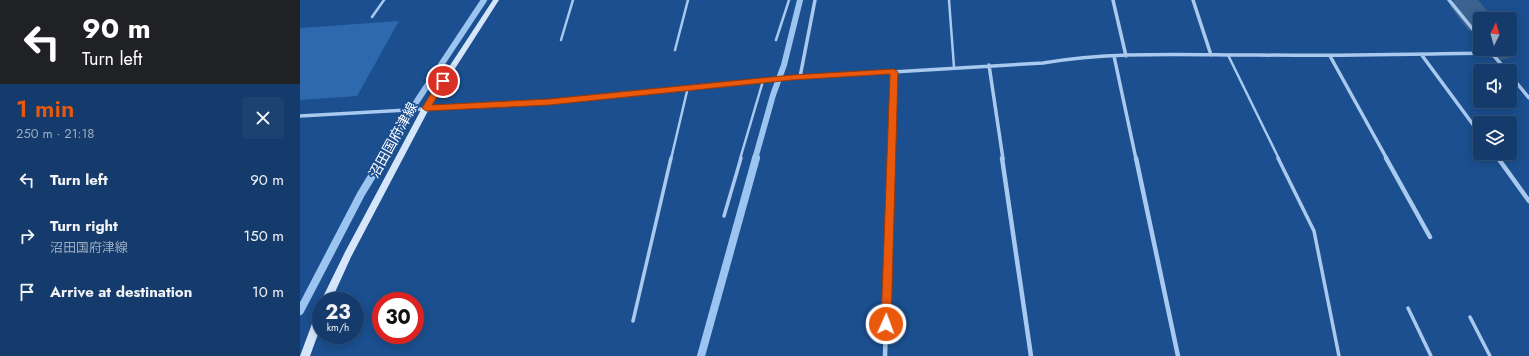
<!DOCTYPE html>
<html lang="en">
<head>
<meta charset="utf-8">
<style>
  :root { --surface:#143b6b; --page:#1d4271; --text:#f1f3f6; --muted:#9dadc1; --line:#33557e; --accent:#ea580c }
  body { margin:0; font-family:Jost,"Noto Sans JP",sans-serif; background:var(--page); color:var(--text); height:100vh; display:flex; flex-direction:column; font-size:15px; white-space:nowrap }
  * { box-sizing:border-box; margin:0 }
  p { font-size:13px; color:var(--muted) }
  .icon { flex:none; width:22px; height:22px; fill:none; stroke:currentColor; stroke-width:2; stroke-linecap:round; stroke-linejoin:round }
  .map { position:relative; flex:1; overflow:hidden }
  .sheet { display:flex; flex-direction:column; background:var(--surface); width:300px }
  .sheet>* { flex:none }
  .top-card { background:#202124; color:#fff; overflow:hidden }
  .needle { width:26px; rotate:5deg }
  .tools { position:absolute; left:1173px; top:12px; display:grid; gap:8px }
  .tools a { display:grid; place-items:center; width:44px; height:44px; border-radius:4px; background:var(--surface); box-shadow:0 2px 10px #0003,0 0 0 1px var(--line); font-size:20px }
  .speed { position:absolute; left:12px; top:292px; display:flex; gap:8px; font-size:20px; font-weight:700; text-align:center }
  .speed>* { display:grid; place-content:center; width:52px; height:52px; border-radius:50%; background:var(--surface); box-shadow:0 2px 10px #0003,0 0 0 1px var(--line); line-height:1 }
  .speed small { font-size:10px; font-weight:400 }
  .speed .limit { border:6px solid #d22; background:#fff; color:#111 }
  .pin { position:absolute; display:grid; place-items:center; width:34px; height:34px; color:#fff; margin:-17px; border:2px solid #fff; border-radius:50%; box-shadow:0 1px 4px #0007 }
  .me { position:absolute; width:44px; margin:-22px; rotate:2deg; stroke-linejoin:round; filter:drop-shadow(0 0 3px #0008) }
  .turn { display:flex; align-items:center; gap:14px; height:84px; padding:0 16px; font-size:18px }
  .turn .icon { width:52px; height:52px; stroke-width:2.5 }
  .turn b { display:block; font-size:28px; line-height:34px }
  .round { display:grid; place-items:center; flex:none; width:42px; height:42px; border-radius:4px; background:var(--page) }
  .head { display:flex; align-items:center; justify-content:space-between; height:68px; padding:0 16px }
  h1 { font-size:24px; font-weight:600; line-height:30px; color:var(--accent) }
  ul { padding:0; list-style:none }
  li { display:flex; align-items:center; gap:12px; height:56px; padding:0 16px }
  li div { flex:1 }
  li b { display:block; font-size:15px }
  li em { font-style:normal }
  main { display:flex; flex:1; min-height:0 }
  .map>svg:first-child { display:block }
  .green { fill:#2e69ad }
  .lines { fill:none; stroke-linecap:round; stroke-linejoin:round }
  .stream-far1 { stroke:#9cc4f0; stroke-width:6 }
  .stream { stroke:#9cc4f0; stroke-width:8 }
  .river { fill:#3c6290; fill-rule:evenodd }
  .service-far1 { stroke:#a9c9ee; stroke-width:2.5 }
  .service { stroke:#a9c9ee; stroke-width:3.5 }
  .minor-far1 { stroke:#a9c9ee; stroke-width:3.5 }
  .minor { stroke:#a9c9ee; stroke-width:4.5 }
  .secondary { fill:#d6e6fa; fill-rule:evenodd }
  .route { fill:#ea580c; stroke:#983908 }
  .labels { text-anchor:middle; stroke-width:3.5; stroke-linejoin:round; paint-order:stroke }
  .street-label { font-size:14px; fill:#fff; stroke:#1b4f8f }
</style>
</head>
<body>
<main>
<section class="sheet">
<div class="top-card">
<div class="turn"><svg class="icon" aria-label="left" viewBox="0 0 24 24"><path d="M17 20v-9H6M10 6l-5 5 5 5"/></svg><div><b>90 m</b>Turn left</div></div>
</div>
<div class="head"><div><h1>1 min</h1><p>250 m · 21:18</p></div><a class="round"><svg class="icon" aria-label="close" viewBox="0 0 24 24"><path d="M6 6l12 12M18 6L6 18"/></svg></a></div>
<ul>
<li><svg class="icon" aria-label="left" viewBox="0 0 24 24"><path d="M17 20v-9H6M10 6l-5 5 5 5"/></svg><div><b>Turn left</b></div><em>90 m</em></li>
<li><svg class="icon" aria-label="right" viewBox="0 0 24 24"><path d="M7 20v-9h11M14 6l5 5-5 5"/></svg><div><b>Turn right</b><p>沼田国府津線</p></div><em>150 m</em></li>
<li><svg class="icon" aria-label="arrive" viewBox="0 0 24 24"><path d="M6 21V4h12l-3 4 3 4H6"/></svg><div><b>Arrive at destination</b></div><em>10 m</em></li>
</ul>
</section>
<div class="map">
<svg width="1229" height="356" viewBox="0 0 1229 356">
  <rect width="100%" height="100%" fill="#1b4f8f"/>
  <path class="green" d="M99,21L57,96L0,100V28Z"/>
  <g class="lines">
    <path class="stream-far1" d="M82,159L117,101L184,0
      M455,159L473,95L484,65L500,0"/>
    <path class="stream" d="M0,311L61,194L83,158
      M401,356L456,158"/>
    <path class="river" d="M1154,0H1178L1194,19H1180V33L1168,30L1150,6Z
      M1210,40L1213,41L1218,49L1213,57L1201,60L1188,57L1183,49H1210Z"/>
    <path class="service-far1" d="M649,0L654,67
      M72,17L84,0
      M261,40L273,0
      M476,40L489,0
      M375,50L388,0
      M928,55L979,159
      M371,159L388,87
      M440,159L463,81"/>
    <path class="service" d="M978,158L1014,231L1039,356
      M424,216L441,158
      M1108,308L1131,356
      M1170,317L1190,356
      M333,321L371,158"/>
    <path class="minor-far1" d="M813,0L826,56
      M893,0L911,55
      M1149,0L1180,38
      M1188,49L1207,71
      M1121,54L1180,134
      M814,56L836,159
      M1030,56L1087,159
      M689,65L703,159
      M1210,75L1229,98
      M500,77L515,0
      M0,116L249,102L492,78L743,63C813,51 887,55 958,55C1035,56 1113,54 1191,53
      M1194,153L1198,159
      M591,159L594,72"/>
    <path class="minor" d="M702,158L731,356
      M836,158L878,356
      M1086,158L1130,237
      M1198,158L1229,201
      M585,356L591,158"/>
    <path class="secondary" d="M193,0H199L129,109L51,257L31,301H21L45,252L122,108Z
      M21,309V326L10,356H0L16,313L18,310Z"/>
  </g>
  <path class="route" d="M594,69L598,72L591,324L590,328L586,329L582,328L581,324L590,74L492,80L249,105L126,111L122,108L140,79L143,78L147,81L132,105L249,99L492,75Z"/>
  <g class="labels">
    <g class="street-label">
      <text transform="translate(93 140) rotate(-61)" y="5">沼田国府津線</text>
    </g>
  </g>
</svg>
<div class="tools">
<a><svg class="needle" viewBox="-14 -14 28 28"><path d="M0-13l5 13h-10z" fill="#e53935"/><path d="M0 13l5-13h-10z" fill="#9dadc1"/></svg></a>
<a><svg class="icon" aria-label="sound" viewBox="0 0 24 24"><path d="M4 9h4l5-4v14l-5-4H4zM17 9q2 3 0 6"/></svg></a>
<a><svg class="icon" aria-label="layers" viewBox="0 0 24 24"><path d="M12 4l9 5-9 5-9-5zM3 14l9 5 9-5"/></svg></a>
</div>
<div class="speed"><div>23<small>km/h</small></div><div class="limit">30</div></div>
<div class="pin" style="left:143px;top:81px;background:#d93025"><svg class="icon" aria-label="arrive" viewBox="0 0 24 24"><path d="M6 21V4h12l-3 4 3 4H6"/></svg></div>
<svg class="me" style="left:586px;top:324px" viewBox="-20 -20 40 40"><circle r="17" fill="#ea580c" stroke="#fff" stroke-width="3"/><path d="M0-11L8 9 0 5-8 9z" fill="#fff"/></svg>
</div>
</main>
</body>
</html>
